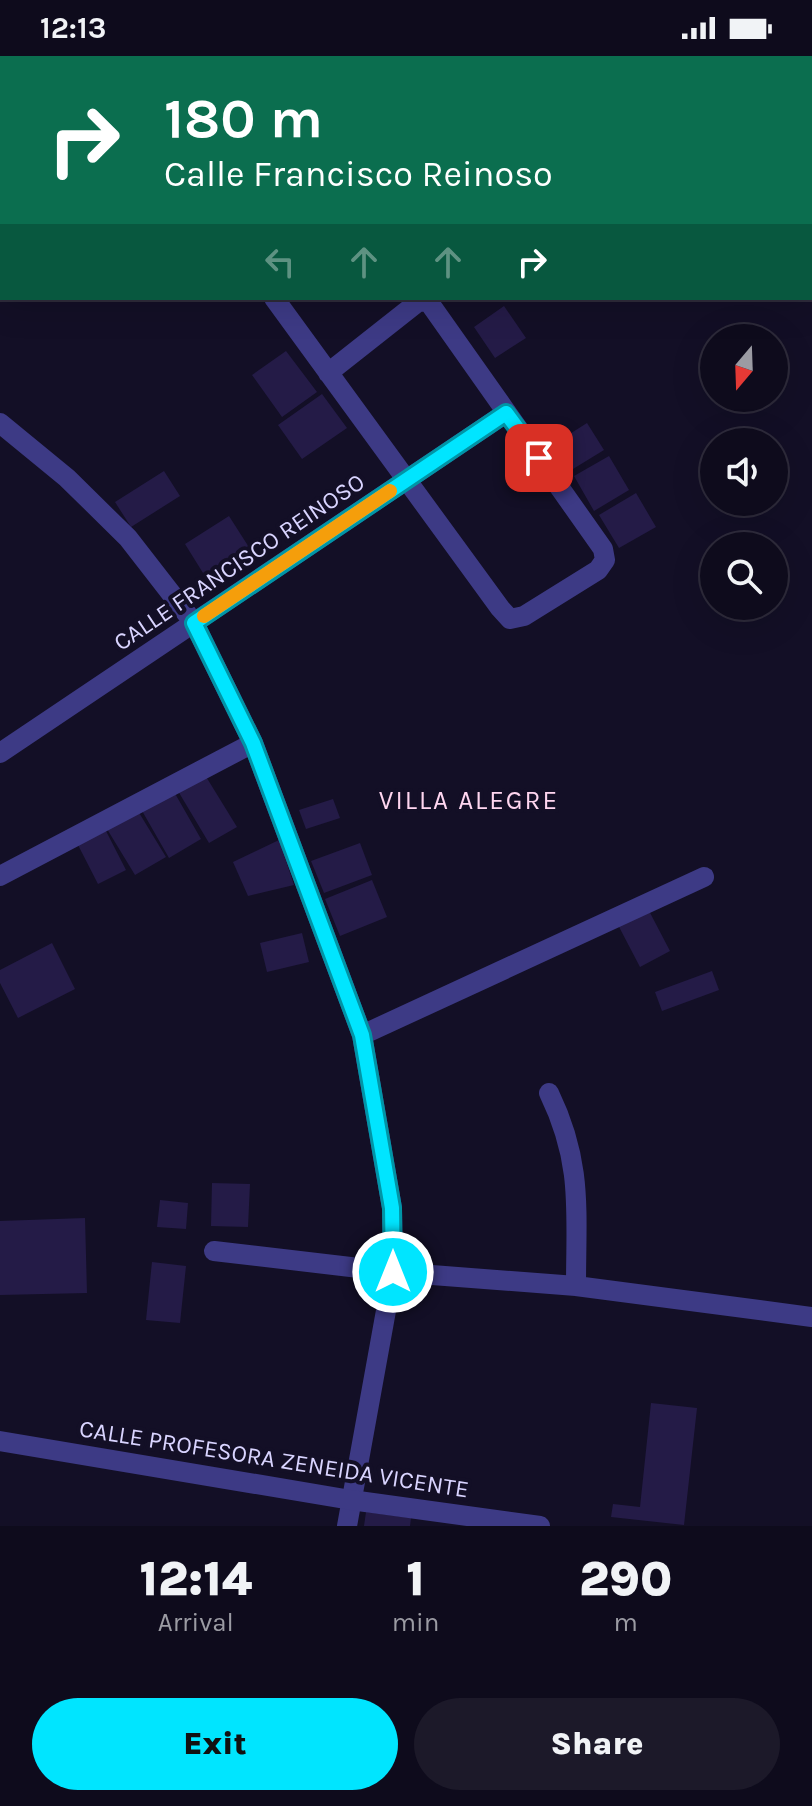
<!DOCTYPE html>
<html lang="en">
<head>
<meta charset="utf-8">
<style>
  :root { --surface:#0e0b1c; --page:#1c1929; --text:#f1f3f6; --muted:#9b9ba3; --line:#2e2b3b; --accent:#00e5ff }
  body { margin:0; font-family:Karla,sans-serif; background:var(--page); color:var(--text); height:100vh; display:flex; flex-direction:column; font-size:30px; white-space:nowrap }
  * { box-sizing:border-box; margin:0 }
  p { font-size:26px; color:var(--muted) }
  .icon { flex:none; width:44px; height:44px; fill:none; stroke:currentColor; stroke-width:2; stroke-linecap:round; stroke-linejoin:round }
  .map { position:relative; height:1470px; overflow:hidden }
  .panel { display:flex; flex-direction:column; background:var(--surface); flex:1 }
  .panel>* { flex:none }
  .top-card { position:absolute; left:0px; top:0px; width:812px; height:244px; box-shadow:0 8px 32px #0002,0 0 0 2px var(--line); background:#0b6e4f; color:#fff; overflow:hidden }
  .needle { width:52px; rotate:199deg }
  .buttons { position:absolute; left:700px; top:268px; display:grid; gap:16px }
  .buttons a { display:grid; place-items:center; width:88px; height:88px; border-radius:50%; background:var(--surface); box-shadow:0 8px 32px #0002,0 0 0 2px var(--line); font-size:40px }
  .pin { position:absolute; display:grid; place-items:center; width:68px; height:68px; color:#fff; margin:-34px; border-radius:16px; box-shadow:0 4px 12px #0006 }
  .me { position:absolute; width:88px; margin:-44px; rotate:0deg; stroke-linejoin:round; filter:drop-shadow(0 0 6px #0008) }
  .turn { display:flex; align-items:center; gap:28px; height:168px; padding:0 32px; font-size:36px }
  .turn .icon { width:104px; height:104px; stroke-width:2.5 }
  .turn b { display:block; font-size:56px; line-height:68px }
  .lanes { display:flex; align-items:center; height:76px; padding:0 32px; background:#0003; justify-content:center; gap:40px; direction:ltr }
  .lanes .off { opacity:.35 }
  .eta { display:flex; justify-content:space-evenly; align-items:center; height:136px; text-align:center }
  .eta b { font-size:48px; font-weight:800; line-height:56px }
  .primary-button { display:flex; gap:16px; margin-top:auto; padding:16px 32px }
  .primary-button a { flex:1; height:92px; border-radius:48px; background:var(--accent); color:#111; font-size:32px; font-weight:800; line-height:92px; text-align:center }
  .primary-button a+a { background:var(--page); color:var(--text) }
  .status { display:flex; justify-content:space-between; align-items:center; height:56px; padding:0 40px; background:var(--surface); direction:ltr }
  .status svg { height:22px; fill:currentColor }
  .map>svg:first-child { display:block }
  .building { fill:#241b47 }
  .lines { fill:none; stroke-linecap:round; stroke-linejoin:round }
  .minor { stroke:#3d3a85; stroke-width:20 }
  .tertiary { stroke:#3d3a85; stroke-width:20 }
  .route-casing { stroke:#0095a6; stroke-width:20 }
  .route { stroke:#00e5ff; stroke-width:14 }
  .slow { stroke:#f59e0b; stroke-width:14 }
  .labels { text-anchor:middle; stroke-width:8; stroke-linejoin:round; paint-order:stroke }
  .street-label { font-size:24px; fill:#d9d4ff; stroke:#130f26 }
  .neighbourhood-label { font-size:26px; letter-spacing:2px; fill:#ffd6f0; stroke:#130f26 }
</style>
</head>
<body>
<div class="status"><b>12:13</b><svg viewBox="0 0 49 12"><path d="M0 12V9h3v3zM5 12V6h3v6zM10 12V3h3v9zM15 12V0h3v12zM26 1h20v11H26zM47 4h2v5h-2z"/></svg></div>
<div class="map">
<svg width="812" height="1470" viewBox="0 0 812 1470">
  <rect width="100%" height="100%" fill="#130f26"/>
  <path class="building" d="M504,250L526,282L495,302L474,271Z
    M286,295L317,336L282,361L252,319Z
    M322,338L347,372L302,403L278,369Z
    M587,367L604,394L573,413L557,386Z
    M609,400L629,434L594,455L574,420Z
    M164,415L180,440L131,471L115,446Z
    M636,437L656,471L619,492L599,459Z
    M229,460L252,496L208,525L185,488Z
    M205,719L237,771L209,787L178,735Z
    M173,734L201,783L169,802L141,753Z
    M333,743L340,762L306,773L299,754Z
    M138,755L166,801L135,819L107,773Z
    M106,775L126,814L98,828L78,789Z
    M279,784L294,829L248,840L233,806Z
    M360,787L372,819L324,837L311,805Z
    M372,824L387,861L340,880L325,843Z
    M647,851L670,895L640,911L617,867Z
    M302,877L309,906L267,916L260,887Z
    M52,887L75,933L18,962L0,927V914Z
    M712,915L719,934L662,955L655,936Z
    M212,1127L250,1128L248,1171L211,1170Z
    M160,1144L188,1147L186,1173L157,1171Z
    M85,1162L87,1237L0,1239V1165Z
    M152,1206L186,1210L180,1267L146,1264Z
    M651,1347L697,1352L684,1469L611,1461L613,1448L640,1451Z
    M366,1456L411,1462L410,1470H364Z"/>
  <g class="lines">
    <path class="minor" d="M51,2L52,0
      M0,95L2,91
      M274,242L500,552L510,563L524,560L598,514L605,504L603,493L428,245L418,246L328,317
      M0,367L67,422L128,482L194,567L253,687L362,979L392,1152L393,1216L347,1470
      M0,697L506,357
      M0,820L253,687
      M362,979L704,821
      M549,1037C583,1107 576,1155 576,1230
      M214,1195L393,1216L576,1230L812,1261"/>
    <path class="tertiary" d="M0,1385L351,1444L540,1470"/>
  </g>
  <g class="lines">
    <g class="route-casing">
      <path id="route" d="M393,1216L392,1152L362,979L253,687L194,567L506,357L539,402"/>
    </g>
    <use href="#route" class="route"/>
    <path class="slow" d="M204,560L390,435"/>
  </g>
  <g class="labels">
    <g class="street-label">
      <text transform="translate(239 506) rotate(-34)" y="8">CALLE FRANCISCO REINOSO</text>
      <text transform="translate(274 1403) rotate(9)" y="8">CALLE PROFESORA ZENEIDA VICENTE</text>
    </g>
    <g class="neighbourhood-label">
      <text x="469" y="753">VILLA ALEGRE</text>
    </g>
  </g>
</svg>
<div class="buttons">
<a><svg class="needle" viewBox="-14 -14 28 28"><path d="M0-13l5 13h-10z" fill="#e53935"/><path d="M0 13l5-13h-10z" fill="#9b9ba3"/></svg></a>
<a><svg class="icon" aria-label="sound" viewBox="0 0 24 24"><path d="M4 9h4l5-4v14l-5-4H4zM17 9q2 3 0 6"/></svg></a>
<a><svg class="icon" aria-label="search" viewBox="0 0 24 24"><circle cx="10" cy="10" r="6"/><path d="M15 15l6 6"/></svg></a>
</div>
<div class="pin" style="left:539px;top:402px;background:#d93025"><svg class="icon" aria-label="arrive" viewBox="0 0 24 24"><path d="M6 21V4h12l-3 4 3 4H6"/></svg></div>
<svg class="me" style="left:393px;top:1216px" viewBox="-20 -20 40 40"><circle r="17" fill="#00e5ff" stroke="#fff" stroke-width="3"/><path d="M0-11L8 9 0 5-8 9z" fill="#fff"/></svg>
<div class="top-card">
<div class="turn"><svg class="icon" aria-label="right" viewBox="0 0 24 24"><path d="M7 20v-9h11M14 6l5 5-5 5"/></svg><div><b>180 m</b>Calle Francisco Reinoso</div></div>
<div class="lanes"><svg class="icon off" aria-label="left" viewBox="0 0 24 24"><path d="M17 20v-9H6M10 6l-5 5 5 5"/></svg><svg class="icon off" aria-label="ahead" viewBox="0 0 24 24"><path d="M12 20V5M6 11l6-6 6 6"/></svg><svg class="icon off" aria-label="ahead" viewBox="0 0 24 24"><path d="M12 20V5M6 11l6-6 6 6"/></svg><svg class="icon" aria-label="right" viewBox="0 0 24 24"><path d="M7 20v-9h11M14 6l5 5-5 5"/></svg></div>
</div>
</div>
<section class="panel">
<div class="eta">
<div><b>12:14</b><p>Arrival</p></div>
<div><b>1</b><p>min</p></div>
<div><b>290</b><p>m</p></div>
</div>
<div class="primary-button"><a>Exit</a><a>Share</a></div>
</section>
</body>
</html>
